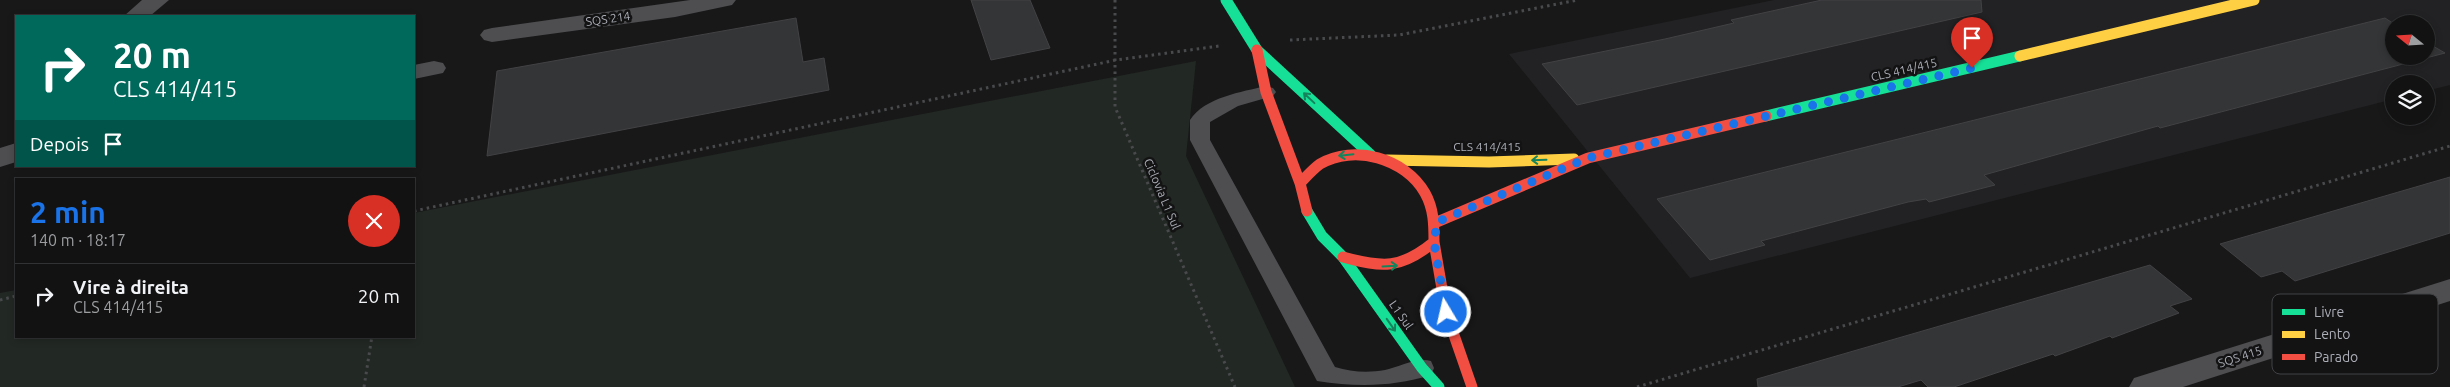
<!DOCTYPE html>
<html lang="pt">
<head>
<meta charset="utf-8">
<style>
  :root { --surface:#121213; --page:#1f2021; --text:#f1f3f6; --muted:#9c9ea0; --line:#313233; --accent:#1a73e8 }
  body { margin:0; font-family:Ubuntu,sans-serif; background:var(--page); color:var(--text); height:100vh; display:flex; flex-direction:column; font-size:19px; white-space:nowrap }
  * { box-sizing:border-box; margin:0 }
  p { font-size:16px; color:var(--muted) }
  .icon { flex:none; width:28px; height:28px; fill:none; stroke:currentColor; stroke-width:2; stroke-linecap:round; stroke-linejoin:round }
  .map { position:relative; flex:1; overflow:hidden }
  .sheet { position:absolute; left:15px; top:178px; width:400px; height:160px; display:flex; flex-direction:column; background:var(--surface); border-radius:0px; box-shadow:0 2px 8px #0003,0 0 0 1px var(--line) }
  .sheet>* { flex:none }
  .hud { position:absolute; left:15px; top:15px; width:400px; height:152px; border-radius:0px; box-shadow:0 2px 8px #0003,0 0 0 1px var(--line); background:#00695c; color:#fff; overflow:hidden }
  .needle { width:32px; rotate:288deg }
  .controls { position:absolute; left:2385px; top:15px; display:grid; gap:10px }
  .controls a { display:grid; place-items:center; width:50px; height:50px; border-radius:50%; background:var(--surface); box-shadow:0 2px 8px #0003,0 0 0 1px var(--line); font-size:25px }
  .pin { position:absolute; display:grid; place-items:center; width:42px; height:42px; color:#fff; margin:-51px -21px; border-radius:50% 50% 50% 0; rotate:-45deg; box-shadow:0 0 5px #0007 }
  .pin .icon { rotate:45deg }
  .me { position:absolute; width:55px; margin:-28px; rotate:351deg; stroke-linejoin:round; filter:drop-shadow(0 0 4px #0008) }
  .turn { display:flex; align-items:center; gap:18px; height:105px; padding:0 15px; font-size:22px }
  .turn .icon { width:65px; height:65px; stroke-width:2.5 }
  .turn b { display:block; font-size:35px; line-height:42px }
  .then { display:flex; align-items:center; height:48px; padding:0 15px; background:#0003; gap:10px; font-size:19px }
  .round { display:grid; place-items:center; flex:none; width:52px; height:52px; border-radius:26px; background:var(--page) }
  .head { display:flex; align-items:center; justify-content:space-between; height:85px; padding:0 15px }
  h1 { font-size:30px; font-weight:700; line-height:38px; color:var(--accent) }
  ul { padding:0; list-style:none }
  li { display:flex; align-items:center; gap:15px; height:65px; padding:0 15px; border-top:1px solid var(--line) }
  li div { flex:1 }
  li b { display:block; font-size:19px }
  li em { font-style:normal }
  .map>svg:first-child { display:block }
  .built { fill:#222224; fill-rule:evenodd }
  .green { fill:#222824 }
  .building { fill:#343536; stroke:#424245 }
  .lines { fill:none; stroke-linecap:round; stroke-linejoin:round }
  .path { stroke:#494a4c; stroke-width:3; stroke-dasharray:2.5 4; stroke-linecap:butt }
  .lane { fill:#4e4e51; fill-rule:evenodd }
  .street { fill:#4e4e51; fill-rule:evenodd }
  .fast { stroke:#16e098; stroke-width:11 }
  .slow { stroke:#ffcf43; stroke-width:11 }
  .jam { stroke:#f24e42; stroke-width:11 }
  .oneway { stroke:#15845d }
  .route { stroke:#1a73e8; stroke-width:9; stroke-dasharray:0 16.2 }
  .labels { text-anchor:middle; stroke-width:5; stroke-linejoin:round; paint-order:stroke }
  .street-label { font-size:12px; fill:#acafb8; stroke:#131314 }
  .key { fill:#131314; stroke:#414245; stroke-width:1 }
  .key-label { font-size:14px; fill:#acafb8 }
</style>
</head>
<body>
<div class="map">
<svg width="2450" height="387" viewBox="0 0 2450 387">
  <rect width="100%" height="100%" fill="#181819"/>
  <path class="built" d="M1774,0H2450V85L2426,91V84H2394V99L1690,278L1509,54ZM2394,24H2426V56H2394Z"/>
  <path class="green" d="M1196,61L1186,156L1295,387H0V293L16,290V336H414V213Z"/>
  <path class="building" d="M971,0H1030L1050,48L991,60Z
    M1822,0H1981L1982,12L1577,105L1542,64L1665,39L1734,23L1731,20Z
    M796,18L803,62L824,58L829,90L487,156L497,71Z
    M2385,18L2394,24V56H2426V42L2445,53L2160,128L2158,126L1984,175L1995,185L1929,202L1926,199L1908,202L1761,241L1765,245L1710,260L1657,199Z
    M2450,177V233L2295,281L2282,271L2261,277L2220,244Z
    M2150,265L2192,299L2170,306L2179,313L2112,338L2110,336L2055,356L2053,354L1954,387H1928L1921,380L1898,387H1758L1757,379Z"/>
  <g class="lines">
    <path class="path" d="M1115,0V107L1235,387
      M1290,40L1399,35L1578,0
      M414,211L1116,60L1219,46
      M0,300L16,296
      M364,387L372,336
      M1637,387L2450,146"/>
    <path class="lane" d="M1266,86L1273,88L1276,92L1273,96L1238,106L1210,122V140L1335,367C1351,372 1368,373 1385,370C1400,367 1416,357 1431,361L1434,368L1431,375C1392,387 1357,387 1317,381L1190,140V120C1205,97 1242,92 1266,86Z"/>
    <path class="street" d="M142,0H169L150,16H124Z
      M690,0H736L732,5L675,17L492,42L484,40L480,35L484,30L492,28Z
      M434,61L443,63L446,68L443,73L414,79V65Z
      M16,143V162L0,167V148Z
      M2450,279V301L2183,387H2129L2134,378Z"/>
    <path class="fast" d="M1226,0L1257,50L1371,155
      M1766,116L2020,56
      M1307,211L1322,236L1343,257L1422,368L1439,387"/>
    <path class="slow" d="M2020,56L2254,0
      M1387,160L1489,162L1574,159"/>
    <path class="jam" d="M1257,50L1266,92L1300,183
      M1307,211L1300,183C1306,177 1313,169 1320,164C1354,144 1405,158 1425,193C1434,209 1434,225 1434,242C1401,269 1383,268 1343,257
      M1437,222L1588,158L1766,116
      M1434,242L1446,312L1472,387"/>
  </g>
  <defs><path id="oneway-shaft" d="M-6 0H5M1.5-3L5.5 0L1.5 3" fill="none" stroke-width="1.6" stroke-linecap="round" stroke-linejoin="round" transform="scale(1.25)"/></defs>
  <g class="oneway">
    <use href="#oneway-shaft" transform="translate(1309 98) rotate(-137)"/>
    <use href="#oneway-shaft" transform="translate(1346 155) rotate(174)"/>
    <use href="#oneway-shaft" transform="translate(1539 160) rotate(178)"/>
    <use href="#oneway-shaft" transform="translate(1390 266) rotate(-3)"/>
    <use href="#oneway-shaft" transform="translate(1391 325) rotate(55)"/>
  </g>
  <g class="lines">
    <path class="route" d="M1446,312L1434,242L1437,222L1588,158L1972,68"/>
  </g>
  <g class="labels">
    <g class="street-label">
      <text transform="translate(608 19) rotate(-8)" y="4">SQS 214</text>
      <text transform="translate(1904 70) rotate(-13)" y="4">CLS 414/415</text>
      <text x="1487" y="151">CLS 414/415</text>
      <text transform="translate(1162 194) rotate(67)" y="4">Ciclovia L1 Sul</text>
      <text transform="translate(1401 315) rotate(55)" y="4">L1 Sul</text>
      <text transform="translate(2240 357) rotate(-18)" y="4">SQS 415</text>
    </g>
  </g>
  <rect x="2272" y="294" width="166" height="80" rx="8" class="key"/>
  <rect x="2282" y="309" width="23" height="6" fill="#16e098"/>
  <rect x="2282" y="331" width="23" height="7" fill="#ffcf43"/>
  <rect x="2282" y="354" width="23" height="6" fill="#f24e42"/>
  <g class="key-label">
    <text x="2314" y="317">Livre</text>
    <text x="2314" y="339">Lento</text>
    <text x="2314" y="362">Parado</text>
  </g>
</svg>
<div class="controls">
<a><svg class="needle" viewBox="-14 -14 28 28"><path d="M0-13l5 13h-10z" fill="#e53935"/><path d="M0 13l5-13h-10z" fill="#9c9ea0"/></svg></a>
<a><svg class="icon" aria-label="layers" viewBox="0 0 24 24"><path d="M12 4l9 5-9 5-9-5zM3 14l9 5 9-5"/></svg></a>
</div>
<div class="pin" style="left:1972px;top:68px;background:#d93025"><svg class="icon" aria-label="arrive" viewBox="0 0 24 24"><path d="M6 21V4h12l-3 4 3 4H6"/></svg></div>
<svg class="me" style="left:1446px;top:312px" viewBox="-20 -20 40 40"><circle r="17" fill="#1a73e8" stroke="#fff" stroke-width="3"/><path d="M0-11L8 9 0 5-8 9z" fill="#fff"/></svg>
<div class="hud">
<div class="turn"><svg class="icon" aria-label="right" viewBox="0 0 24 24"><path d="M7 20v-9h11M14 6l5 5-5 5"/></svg><div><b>20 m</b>CLS 414/415</div></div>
<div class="then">Depois<svg class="icon" aria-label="arrive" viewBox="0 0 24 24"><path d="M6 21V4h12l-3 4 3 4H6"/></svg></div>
</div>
<section class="sheet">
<div class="head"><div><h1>2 min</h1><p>140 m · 18:17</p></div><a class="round" style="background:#d93025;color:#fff"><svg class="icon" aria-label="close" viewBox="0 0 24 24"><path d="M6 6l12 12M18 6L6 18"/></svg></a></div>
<ul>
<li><svg class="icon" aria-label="right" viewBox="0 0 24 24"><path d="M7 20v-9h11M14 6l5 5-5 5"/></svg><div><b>Vire à direita</b><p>CLS 414/415</p></div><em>20 m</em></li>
</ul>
</section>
</div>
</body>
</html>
